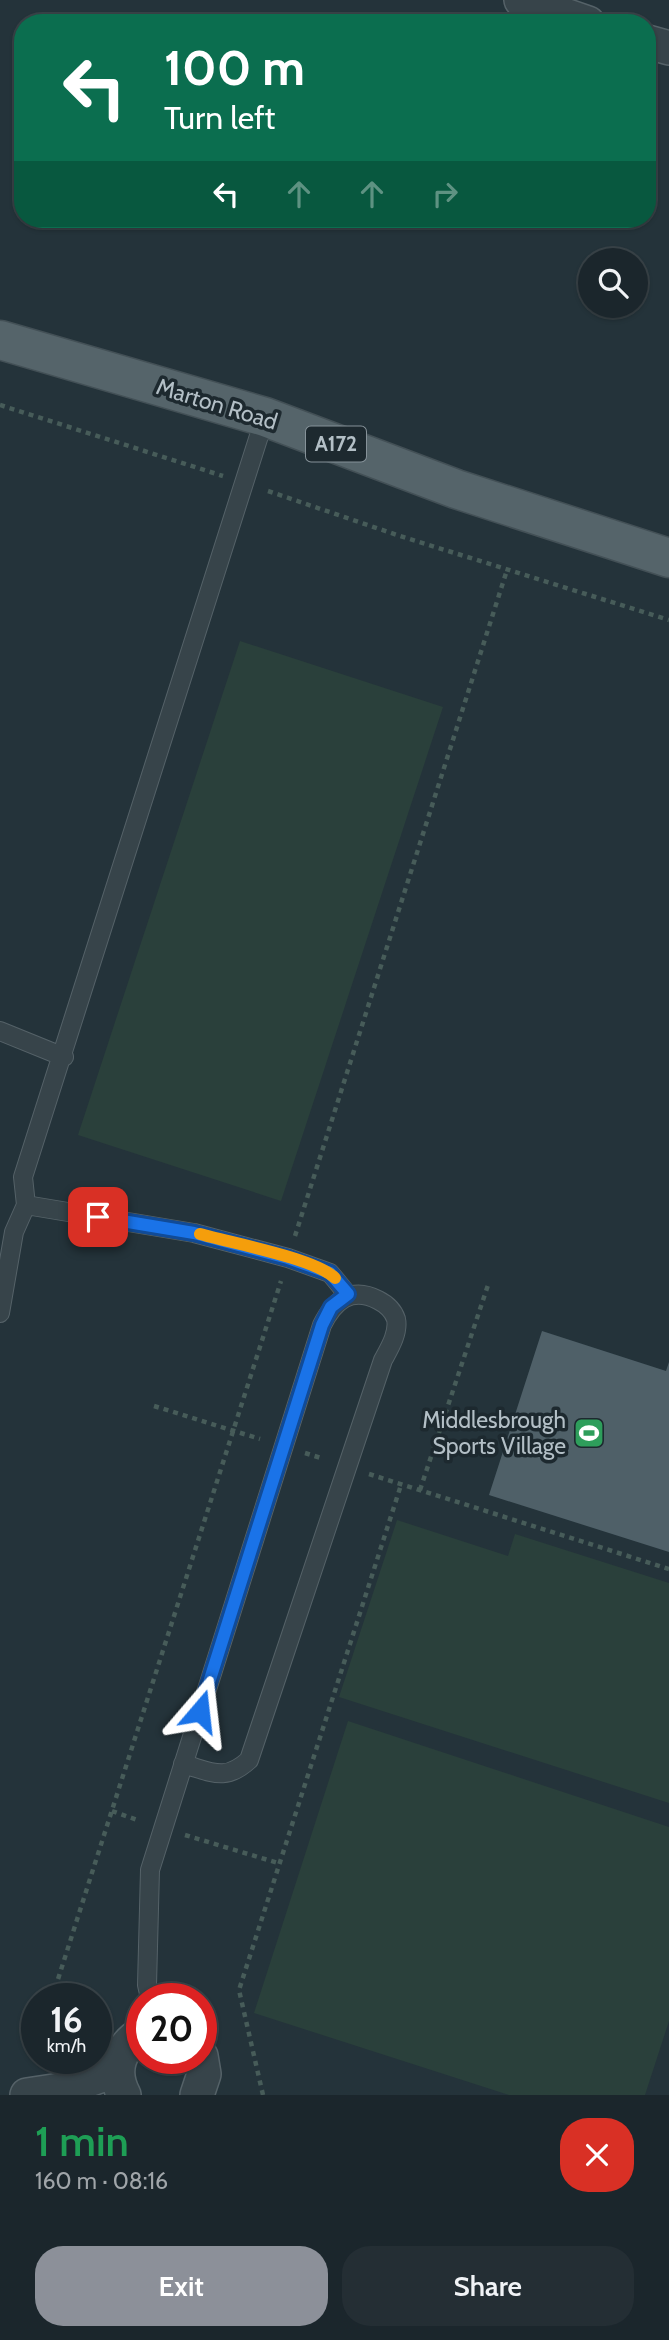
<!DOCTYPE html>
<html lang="en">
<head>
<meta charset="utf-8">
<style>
  :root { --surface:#1b262c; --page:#242e34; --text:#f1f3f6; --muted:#a0a5a9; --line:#394348; --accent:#8c9099 }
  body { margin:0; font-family:Cabin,sans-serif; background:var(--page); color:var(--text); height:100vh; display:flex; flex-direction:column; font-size:26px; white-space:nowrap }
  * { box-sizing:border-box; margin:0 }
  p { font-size:23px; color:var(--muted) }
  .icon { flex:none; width:38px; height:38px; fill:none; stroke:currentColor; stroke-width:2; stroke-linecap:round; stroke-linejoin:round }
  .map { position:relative; height:2095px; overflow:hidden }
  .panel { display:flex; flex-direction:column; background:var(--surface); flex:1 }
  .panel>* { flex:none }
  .hud { position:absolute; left:14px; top:14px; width:642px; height:214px; border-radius:28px; box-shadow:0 2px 5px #0004,0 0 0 2px var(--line); background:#0b6e4f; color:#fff; overflow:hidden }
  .buttons { position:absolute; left:578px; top:248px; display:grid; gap:14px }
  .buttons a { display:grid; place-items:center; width:70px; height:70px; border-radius:50%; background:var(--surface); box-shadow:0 2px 5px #0004,0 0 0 2px var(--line); font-size:35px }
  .speed { position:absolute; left:21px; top:1983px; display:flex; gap:14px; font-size:35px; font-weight:700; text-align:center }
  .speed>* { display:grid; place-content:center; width:91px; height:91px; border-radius:50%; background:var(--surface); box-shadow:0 2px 5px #0004,0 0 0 2px var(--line); line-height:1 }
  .speed small { font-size:18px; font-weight:400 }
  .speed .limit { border:10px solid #d22; background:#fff; color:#111 }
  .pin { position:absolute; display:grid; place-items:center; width:60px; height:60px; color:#fff; margin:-30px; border-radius:14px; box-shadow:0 4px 10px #0006 }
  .me { position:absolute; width:77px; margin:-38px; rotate:17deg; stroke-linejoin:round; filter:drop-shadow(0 0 5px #0008) }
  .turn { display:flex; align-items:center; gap:24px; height:147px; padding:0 35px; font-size:32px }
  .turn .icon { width:91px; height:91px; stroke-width:2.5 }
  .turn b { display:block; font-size:49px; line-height:60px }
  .lanes { display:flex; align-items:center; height:66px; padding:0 35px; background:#0003; justify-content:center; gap:35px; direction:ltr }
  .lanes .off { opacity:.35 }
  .round { display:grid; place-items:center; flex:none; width:74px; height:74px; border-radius:28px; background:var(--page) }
  .head { display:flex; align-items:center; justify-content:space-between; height:119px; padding:0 35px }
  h1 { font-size:42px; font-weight:600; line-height:52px; color:#1e9e55 }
  .cta { display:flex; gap:14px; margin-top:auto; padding:14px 35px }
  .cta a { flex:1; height:80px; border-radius:28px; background:var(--accent); color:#fff; font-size:28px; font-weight:600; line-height:80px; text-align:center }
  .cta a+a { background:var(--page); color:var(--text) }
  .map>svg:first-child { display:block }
  .green { fill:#2a403b }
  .building { fill:#4f6068 }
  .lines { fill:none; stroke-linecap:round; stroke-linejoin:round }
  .service-casing { stroke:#556268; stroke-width:20 }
  .minor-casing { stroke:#556268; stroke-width:36 }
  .primary-casing { stroke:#435056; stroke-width:41 }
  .path { stroke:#475c59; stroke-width:4.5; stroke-dasharray:5 5; stroke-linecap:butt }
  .service { stroke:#37444a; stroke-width:18 }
  .minor { stroke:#37444a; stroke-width:33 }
  .primary { stroke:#55646a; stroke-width:38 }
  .route-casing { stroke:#114b97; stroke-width:18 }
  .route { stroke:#1a73e8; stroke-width:12 }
  .slow { stroke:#f59e0b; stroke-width:12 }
  .labels { text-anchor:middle; stroke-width:7; stroke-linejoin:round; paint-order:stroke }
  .shield { fill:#1d292f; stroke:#869299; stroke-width:2 }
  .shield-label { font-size:21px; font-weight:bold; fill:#b3bfc6 }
  .street-label { font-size:23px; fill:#b3bfc6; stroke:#1d292f }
  .poi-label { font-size:23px; fill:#b3bfc6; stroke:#1d292f; text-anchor:end }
</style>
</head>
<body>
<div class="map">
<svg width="669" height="2095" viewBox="0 0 669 2095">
  <rect width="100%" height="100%" fill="#24333a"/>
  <path class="green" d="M240,641L443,707L281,1201L78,1135Z
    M397,1520L508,1556L515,1534L669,1583V1803L339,1697Z
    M348,1721L669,1827V2021L645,2095H509L254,2013Z"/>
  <path class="building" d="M542,1331L666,1371L669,1362V1552L489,1495Z"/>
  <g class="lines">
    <g class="service-casing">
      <path id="service" d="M0,1031L64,1057
        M26,1205L194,1233L288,1258L330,1273L348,1295
        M0,1313L14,1232L26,1205L23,1177L265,417
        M150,1998L147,1985L150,1870L322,1325C334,1301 351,1286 378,1300C386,1304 393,1310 396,1319C399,1333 389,1349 383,1360L249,1760C225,1782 212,1772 183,1764"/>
    </g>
    <g class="minor-casing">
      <path id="minor" d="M521,0L588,23
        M648,42L669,48
        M27,2095L60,2090L117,2070
        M124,2095C111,2071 119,2047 142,2033
        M197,2095L204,2074L201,2056"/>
    </g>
    <g class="primary-casing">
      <path id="primary" d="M0,340L265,417L456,489L669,558"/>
    </g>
    <path class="path" d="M0,405L223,476
      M268,491L397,535L669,620
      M295,1236L507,570
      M154,1406L260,1439
      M305,1453L324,1459
      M369,1474L669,1569
      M420,1490L488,1285
      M112,1811L140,1821
      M185,1835L278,1863
      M52,1998L281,1281
      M263,2095L239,1990L401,1485"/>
    <use href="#service" class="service"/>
    <use href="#minor" class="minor"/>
    <use href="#primary" class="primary"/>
  </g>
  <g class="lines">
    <g class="route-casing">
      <path id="route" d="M98,1217L194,1233L288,1258L330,1273L348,1294L331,1307L322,1325L200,1711"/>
    </g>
    <use href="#route" class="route"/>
    <path class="slow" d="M200,1234C231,1243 314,1258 335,1278"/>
  </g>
  <defs>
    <g id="stadium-square" transform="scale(1.575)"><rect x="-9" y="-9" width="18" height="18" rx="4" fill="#2e9e5b" stroke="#1d292f"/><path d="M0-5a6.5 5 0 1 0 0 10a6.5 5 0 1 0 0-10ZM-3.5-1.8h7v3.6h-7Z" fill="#fff"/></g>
  </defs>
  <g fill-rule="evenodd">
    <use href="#stadium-square" x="589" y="1433"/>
  </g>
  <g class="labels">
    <rect class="shield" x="306" y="426.5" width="60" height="35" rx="5"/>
    <g class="shield-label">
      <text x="336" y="451">A172</text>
    </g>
    <g class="street-label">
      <text transform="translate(217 404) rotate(17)" y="8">Marton Road</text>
    </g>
    <g class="poi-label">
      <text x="566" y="1428">Middlesbrough<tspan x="566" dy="26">Sports Village</tspan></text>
    </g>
  </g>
</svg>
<div class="buttons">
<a><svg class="icon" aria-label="search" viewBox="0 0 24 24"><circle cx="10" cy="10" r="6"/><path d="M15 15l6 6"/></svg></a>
</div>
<div class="speed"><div>16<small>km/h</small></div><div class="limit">20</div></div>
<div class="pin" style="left:98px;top:1217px;background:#d93025"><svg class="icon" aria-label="arrive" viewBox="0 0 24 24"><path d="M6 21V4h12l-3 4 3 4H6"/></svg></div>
<svg class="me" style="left:200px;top:1711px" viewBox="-20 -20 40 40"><path d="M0-17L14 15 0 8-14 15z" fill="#1a73e8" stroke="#fff" stroke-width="4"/></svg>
<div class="hud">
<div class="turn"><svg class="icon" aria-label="left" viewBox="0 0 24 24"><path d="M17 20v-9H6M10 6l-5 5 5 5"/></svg><div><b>100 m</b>Turn left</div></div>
<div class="lanes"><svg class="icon" aria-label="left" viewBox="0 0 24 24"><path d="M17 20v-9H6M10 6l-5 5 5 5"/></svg><svg class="icon off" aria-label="ahead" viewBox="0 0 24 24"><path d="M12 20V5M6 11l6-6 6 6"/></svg><svg class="icon off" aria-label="ahead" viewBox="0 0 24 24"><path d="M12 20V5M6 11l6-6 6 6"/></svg><svg class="icon off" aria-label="right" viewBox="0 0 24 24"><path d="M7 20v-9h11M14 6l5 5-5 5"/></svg></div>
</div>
</div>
<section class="panel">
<div class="head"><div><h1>1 min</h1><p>160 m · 08:16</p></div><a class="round" style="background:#d93025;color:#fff"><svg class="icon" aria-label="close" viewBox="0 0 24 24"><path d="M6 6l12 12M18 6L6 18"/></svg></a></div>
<div class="cta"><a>Exit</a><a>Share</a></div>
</section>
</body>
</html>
